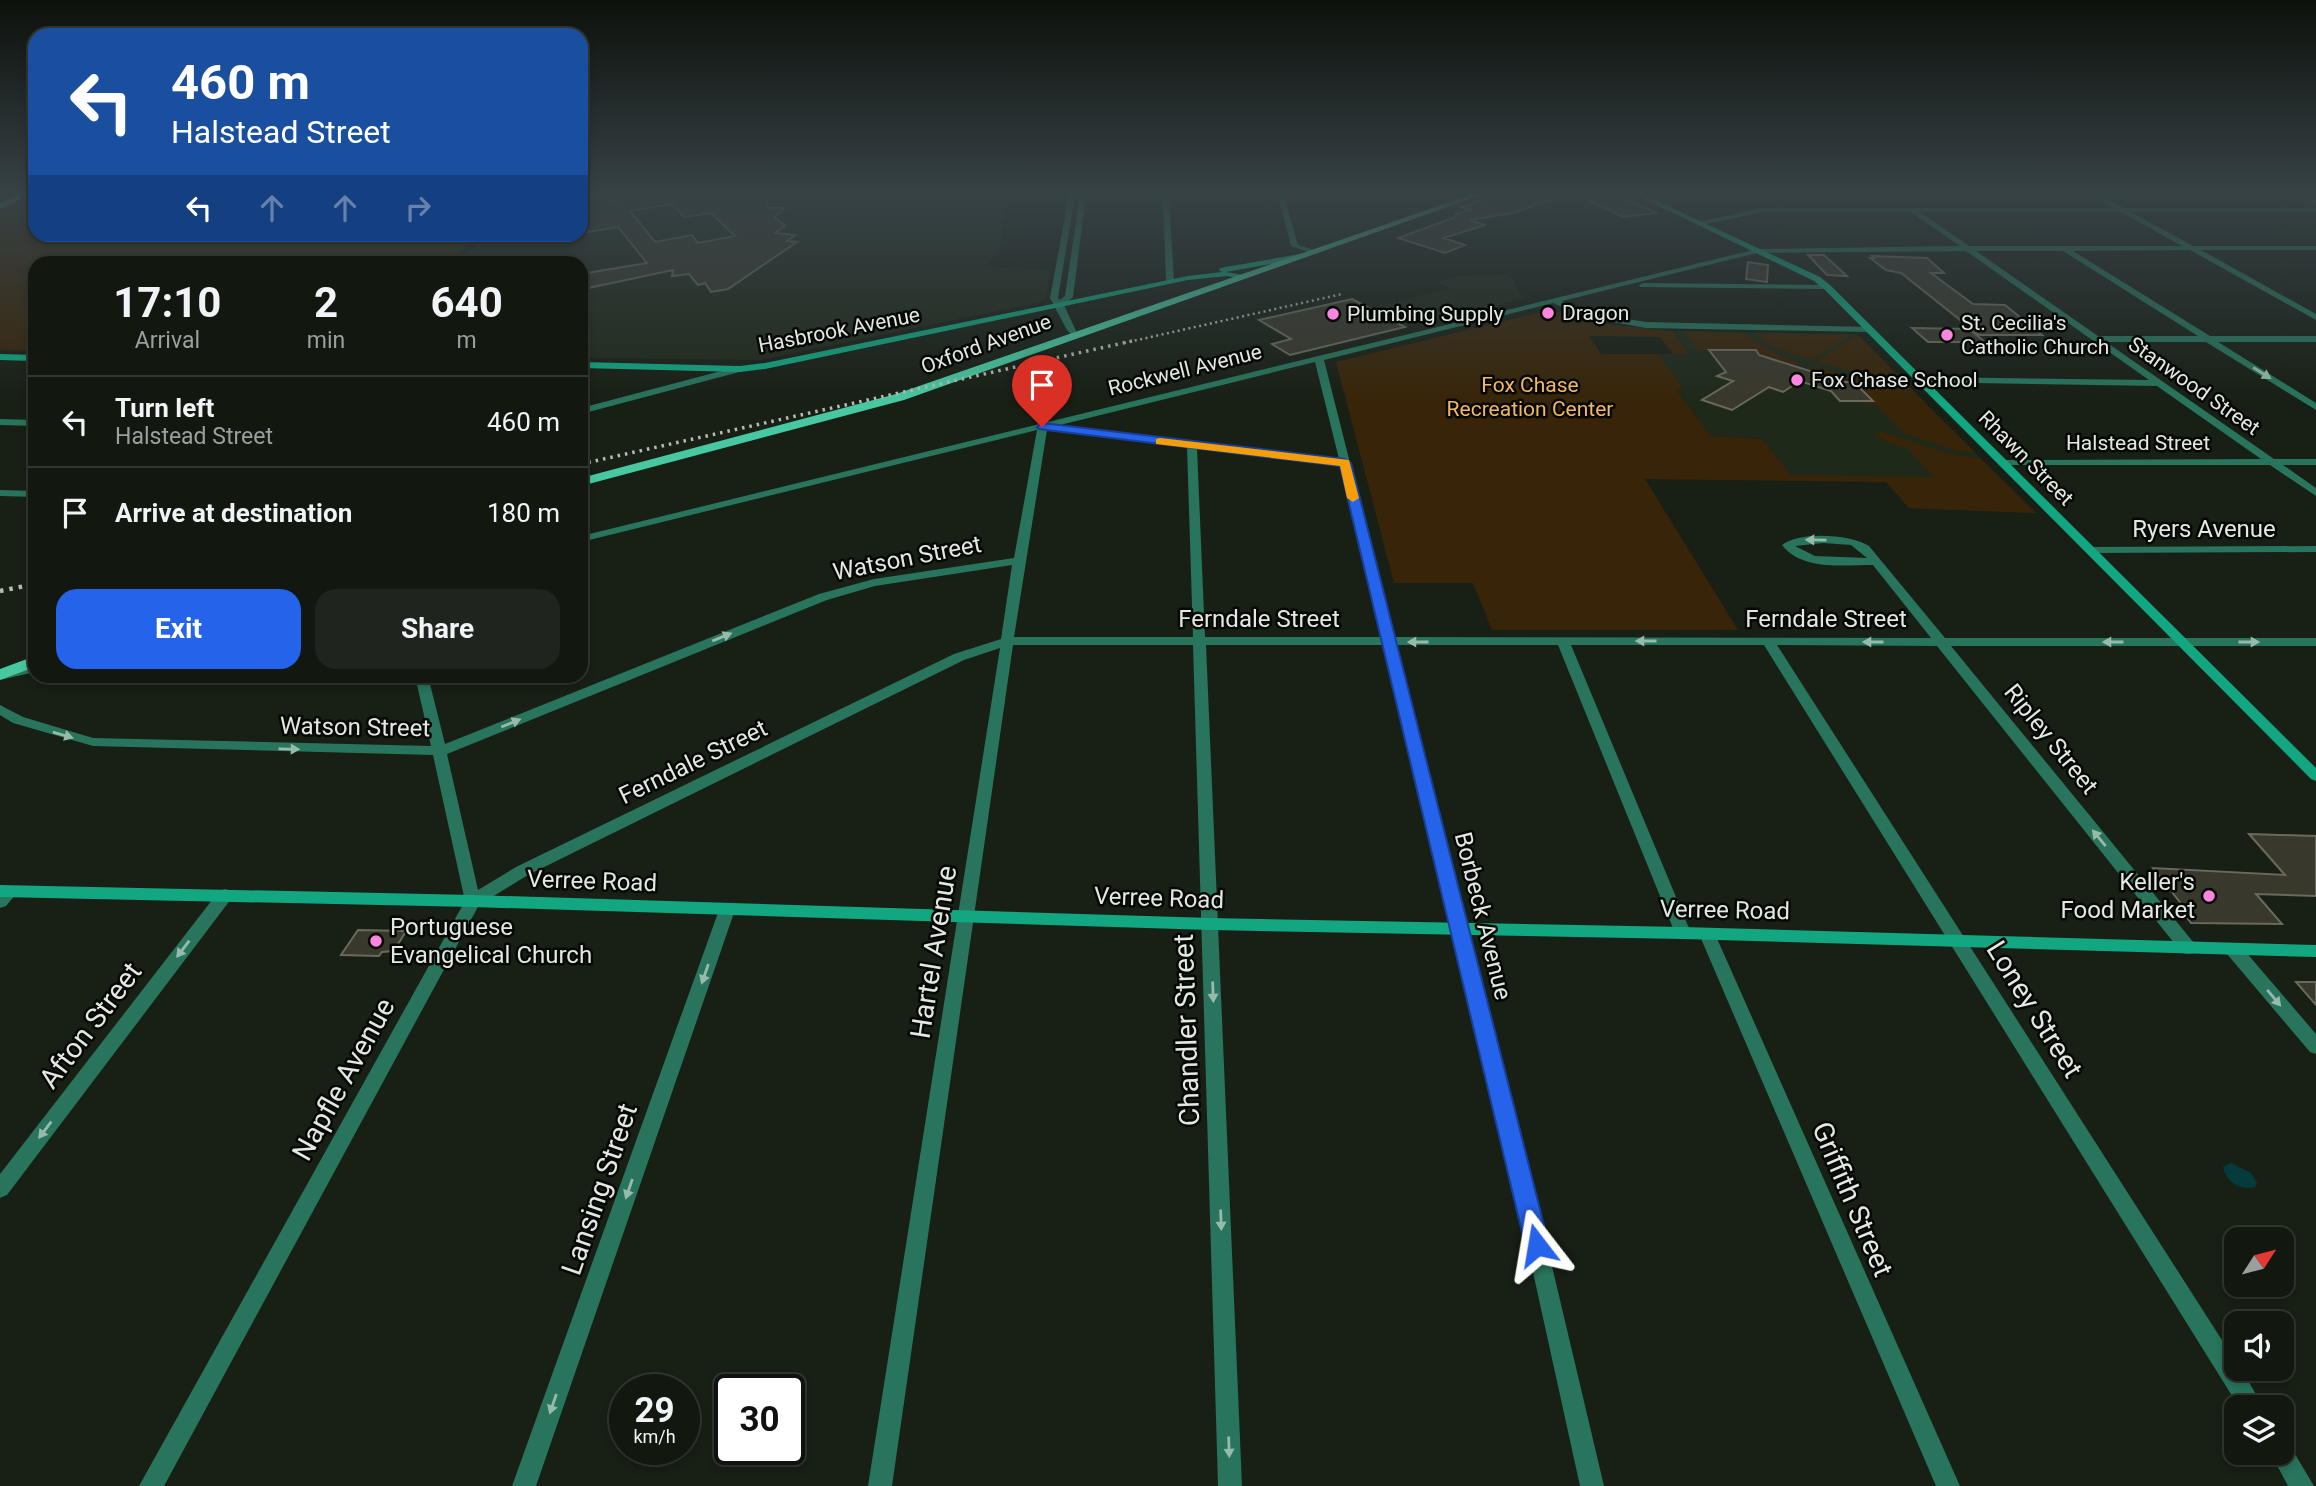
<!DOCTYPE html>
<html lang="en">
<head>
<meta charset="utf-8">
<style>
  :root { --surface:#121710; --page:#1f241e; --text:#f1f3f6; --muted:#9c9f9f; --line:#313630; --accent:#2563eb }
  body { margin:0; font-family:Roboto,sans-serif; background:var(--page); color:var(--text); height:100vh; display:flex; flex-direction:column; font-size:26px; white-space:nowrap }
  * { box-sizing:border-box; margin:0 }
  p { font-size:23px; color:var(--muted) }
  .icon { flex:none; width:38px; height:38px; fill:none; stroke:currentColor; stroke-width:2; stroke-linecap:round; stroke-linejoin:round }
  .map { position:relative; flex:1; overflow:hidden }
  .details { position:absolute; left:28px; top:256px; width:560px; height:427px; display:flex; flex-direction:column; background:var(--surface); border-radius:21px; box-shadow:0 4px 10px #0003,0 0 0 2px var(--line) }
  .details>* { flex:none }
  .hud { position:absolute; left:28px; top:28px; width:560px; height:214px; border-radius:21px; box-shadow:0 4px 10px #0003,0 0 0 2px var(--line); background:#1a4fa0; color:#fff; overflow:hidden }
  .needle { width:46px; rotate:54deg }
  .fabs { position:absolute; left:2224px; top:1227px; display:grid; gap:14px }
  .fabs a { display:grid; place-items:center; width:70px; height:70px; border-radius:14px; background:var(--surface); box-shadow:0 4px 10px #0003,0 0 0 2px var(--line); font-size:35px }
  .speed { position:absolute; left:609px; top:1374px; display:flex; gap:14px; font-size:35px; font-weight:700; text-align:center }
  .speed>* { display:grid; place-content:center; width:91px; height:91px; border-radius:50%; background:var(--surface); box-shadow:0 4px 10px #0003,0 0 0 2px var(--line); line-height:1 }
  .speed small { font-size:18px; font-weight:400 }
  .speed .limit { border:4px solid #111; border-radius:10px; background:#fff; color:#111 }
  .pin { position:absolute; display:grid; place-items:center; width:60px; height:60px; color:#fff; margin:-72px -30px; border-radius:50% 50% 50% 0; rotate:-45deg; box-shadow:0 0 7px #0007 }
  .pin .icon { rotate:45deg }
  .me { position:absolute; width:77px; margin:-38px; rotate:346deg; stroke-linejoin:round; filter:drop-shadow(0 0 5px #0008) }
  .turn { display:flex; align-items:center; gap:24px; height:147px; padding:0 28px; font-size:32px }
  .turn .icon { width:91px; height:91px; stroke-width:2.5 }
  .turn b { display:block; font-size:49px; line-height:60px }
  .lanes { display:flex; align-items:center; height:66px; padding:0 28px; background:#0003; justify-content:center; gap:35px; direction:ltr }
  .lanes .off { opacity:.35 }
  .eta { display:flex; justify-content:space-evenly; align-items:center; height:119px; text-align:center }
  .eta b { font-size:42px; font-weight:700; line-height:49px }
  .primary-button { display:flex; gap:14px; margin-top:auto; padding:14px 28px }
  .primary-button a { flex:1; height:80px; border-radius:21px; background:var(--accent); color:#fff; font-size:28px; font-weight:700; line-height:80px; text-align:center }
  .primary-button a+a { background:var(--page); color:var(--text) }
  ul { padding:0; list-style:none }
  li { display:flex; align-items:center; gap:21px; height:91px; padding:0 28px; border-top:2px solid var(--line) }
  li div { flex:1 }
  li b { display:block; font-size:26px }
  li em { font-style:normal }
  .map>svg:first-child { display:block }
  .built { fill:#1f291a }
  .green { fill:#382509 }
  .water { fill:#063b3d }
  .building { fill:#39382c; stroke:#6a6a5c; stroke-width:2; fill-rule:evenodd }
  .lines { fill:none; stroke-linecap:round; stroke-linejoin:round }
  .street { fill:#28745c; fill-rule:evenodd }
  .secondary { fill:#12a780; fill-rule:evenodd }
  .primary { fill:#48c8a0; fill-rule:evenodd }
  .rail-far2 { stroke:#b6bbb4; stroke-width:2.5; stroke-dasharray:2 3.5; stroke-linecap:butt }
  .rail-far1 { stroke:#b6bbb4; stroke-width:3.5; stroke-dasharray:2.5 5; stroke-linecap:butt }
  .rail { stroke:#b6bbb4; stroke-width:4.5; stroke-dasharray:3.5 6; stroke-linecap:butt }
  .oneway { fill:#98baac }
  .route { fill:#2563eb; stroke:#184099; stroke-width:2 }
  .slow { fill:#f59e0b }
  .poi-dot { fill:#fe86e0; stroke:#050805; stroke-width:2.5 }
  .labels { text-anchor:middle; stroke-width:5; stroke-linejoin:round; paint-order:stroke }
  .far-poi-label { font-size:21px; fill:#e3e8e2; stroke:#050805; text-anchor:start }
  .far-street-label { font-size:21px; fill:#e3e8e2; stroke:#050805 }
  .far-park-label { font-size:21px; fill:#f6b761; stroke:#050805 }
  .street-label { font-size:24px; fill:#e3e8e2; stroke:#050805 }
  .poi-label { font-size:24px; fill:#e3e8e2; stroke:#050805; text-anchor:end }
  .near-street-label { font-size:28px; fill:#e3e8e2; stroke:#050805 }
</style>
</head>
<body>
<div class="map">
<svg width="2316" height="1486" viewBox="0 0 2316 1486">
  <rect width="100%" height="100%" fill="#181f15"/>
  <path class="built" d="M581,195H1006L1000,248L985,267L1051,270L1045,299L1041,302L761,360L581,358V262H457L489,235L581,234Z
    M1507,275L1512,278L1521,295L1527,298L1405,327L1370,308L1450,289L1437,282L1458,276Z
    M1673,331L1856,334L2036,513L1909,508L1886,482L1795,480L1762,439L1711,436L1677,391L1682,387L1658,354H1689Z"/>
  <path class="green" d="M35,195V234L480,235L447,262H35V351L0,350V211Z
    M1550,310L1613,325L1673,331L1689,354H1673L1660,337L1589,336L1601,354H1658L1683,388L1677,391L1711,436L1762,439L1791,475L1934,477L1908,449L1882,440L1875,434L1882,432L1947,453L1981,459L2036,513L1909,508L1886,482L1645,479L1738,630H1492L1473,583H1394L1336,362Z
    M1684,332L1744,333L1772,352L1800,363L1795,366L1759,355L1756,350H1698Z
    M1753,333L1852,335L1812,360L1772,347Z
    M1856,336H1859L1900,377L1861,374L1816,361Z
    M1812,366L1862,379L1904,382L1975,452L1958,451L1905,434L1876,405L1864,404L1861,401H1872L1855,382H1845L1808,370Z"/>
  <path class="water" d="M2231,1163L2251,1173L2257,1183L2255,1187C2240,1191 2226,1182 2223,1167Z"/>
  <path class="building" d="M581,195H606L613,204L623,195H766L767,208H784L775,217L785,226L775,233L795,235L787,241L797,242L728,289L711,292L705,283L698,285L689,274L672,276L673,270L588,288L581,274L647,263L618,227L581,233ZM672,204L684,217L711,213L735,236L698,243L692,235L655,242L630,211Z
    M1497,195L1560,196L1513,213L1470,220L1485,225L1444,238L1465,245L1445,253L1398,238L1456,217L1455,214L1470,210L1461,207Z
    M1616,195H1619L1656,213L1623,217L1586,199Z
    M1808,255H1824L1847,276L1827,275Z
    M1872,256L1927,258L1944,273H1931L1973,304L2005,305L2042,335H1979L1901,273L1886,270L1870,258H1874Z
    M1748,262L1768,265L1767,282L1746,279Z
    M1352,299L1405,327L1290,355L1272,344L1291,339L1259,320Z
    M1912,328L1969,329L1985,342H1928Z
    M1709,350H1756L1759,355L1845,382H1854L1873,401H1840L1831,391L1800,381L1783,392L1769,387L1732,410L1702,400L1733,381L1717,376L1726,372Z
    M2249,834L2316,836V896L2256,894L2282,924L2191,923L2181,910H2186L2153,868L2285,875Z
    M358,930L406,931L394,951L382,952L379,956L341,955Z
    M2296,982H2316V1005Z"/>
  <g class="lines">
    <path class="street" d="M1069,195H1075L1058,298L1060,300L1065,296L1080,195H1086L1073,297L1064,305L1078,335L1074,338L1067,330L1050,298Z
      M1163,195H1169L1174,282L1170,284L1166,282Z
      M1278,195H1284L1298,245L1315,250V254L1291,246Z
      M2092,195H2099L2124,208H2316V212H2131L2193,246H2316V250H2201L2316,314V320L2190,250L2073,251L2210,336H2316V342H2218L2316,403V410L2206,342H2106L2274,459H2316V465H2283L2316,488V496L2270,465H1999L1998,463L2003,460L2261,459L2157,386L1916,382V378L1919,377L2149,380L1966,251L1757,253L1562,301L1590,313L1646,322L1872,327V331L1869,332L1646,328L1585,317L1553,303L1324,360L1394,637L1931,638L1873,565C1844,565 1802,571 1782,545C1799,531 1851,534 1869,546L1945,638H2316V646H1951L2194,943L2196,948L2194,953L2188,954L2182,953L1937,646L1777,645L2236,1362V1368H2241L2263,1407H2239L1764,645H1571L1691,933L1689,937L1683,939L1677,937L1675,933L1558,645H1396L1547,1245L1604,1486H1580L1527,1245L1383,645H1206L1242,1486H1218L1193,645H1013L892,1486H868L1000,648L964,660L528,875L479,905L164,1486H139L465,901L433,755L93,746L13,723L0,715V705L23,717L93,738L431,746L415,676H428L445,744L819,594L874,579L1014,558L1037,430L581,542V536L1757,249L1960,246L1911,212H1762L1696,226L1699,222L1762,208H2113ZM1920,212H2121L2182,246H1969ZM1976,251H2063L2198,336H2098ZM1315,362L1339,459L1056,426ZM1047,430L1187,447L1193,637H1014ZM1197,448L1340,466L1381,637H1205ZM1823,543L1851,545L1867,558L1815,556L1795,546ZM1012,565L1001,639L954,654L516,867L478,890L447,754L827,600L875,586Z
      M2296,195H2304L2316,200V205Z
      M1643,283L1827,285L1831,287L1827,289L1640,287L1639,285Z
      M740,366L743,367V371L581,414V408Z
      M0,419L35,420V426L0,425Z
      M0,490L35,491V497L0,496Z
      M2316,546V552L2091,553L2085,550L2091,547Z
      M35,664V672L0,680V672Z
      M10,886L16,888L18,892L6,906L0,908V892Z
      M225,889L231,891L233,895L231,899L7,1195L0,1198V1174L219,891Z
      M727,904L733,906L735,910L536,1486H512L719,910L721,906Z
      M1707,928L1713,930L1715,934L1960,1486H1936L1699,934L1701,930Z
      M2233,943L2239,944L2316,1034V1054L2310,1052L2227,954L2225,949L2227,944Z
      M2282,1441L2289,1444L2314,1486H2288L2270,1452H2282Z"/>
    <path class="secondary" d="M1636,195H1644L1820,277L1830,285L2316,768V781L2311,779L1824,289L1814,281Z
      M1300,254H1303V258L1226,272L1243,275V279L1227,276L1188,280L765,369L740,372L581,368V362L740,366L765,363L1188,276L1222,272L1219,270L1220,268Z
      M0,354L35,355V361L0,360Z
      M0,885L473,895L1211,918L1683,927L2316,945V957L1683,939L1211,930L473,907L0,897Z"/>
    <path class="primary" d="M20,195H30L0,209V203Z
      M1470,195H1481L904,400L581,486V478L896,394Z
      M35,656V667L0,680V669Z"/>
    <path class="rail-far2" d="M1124,343L1342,294"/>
    <path class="rail-far1" d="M581,464L1132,341"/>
    <path class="rail" d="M0,591L35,584"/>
  </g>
  <defs><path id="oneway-solid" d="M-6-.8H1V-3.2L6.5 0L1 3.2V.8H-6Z" transform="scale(1.75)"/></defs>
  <g class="oneway">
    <use href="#oneway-solid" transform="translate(2262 373) rotate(32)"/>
    <use href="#oneway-solid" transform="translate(1816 540) rotate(-179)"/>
    <use href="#oneway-solid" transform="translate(722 637) rotate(-22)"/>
    <use href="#oneway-solid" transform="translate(1646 641) rotate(-180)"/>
    <use href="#oneway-solid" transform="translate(1418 642) rotate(-180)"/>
    <use href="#oneway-solid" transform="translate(1873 642) rotate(180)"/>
    <use href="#oneway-solid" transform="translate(2113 642) rotate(-180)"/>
    <use href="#oneway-solid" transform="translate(2249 642)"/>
    <use href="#oneway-solid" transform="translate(511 723) rotate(-22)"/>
    <use href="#oneway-solid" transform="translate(63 735) rotate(16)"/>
    <use href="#oneway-solid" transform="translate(289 749) rotate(1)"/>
    <use href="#oneway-solid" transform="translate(2099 838) rotate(-129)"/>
    <use href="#oneway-solid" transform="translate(183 949) rotate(127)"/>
    <use href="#oneway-solid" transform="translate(705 974) rotate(109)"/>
    <use href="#oneway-solid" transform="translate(1213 992) rotate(88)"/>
    <use href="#oneway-solid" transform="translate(2274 998) rotate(50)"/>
    <use href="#oneway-solid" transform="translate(45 1130) rotate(127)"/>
    <use href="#oneway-solid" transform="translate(629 1189) rotate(109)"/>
    <use href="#oneway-solid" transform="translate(1221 1220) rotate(88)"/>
    <use href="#oneway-solid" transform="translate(553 1404) rotate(109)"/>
    <use href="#oneway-solid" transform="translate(1229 1447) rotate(88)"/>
  </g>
  <linearGradient id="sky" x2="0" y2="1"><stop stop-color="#0d110c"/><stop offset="0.48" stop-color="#374246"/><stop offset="1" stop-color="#374246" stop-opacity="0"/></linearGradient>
  <rect width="2316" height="403" fill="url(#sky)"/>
  <path class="route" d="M1042,423L1345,459L1351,463L1549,1245L1545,1253L1537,1256L1529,1253L1525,1245L1340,466L1039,429L1037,427Z"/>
  <path class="slow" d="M1160,438L1349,460L1359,498L1353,502L1347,498L1340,466L1156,444V439Z"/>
  <g class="poi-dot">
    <circle cx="1548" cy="313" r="7"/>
    <circle cx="1333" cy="314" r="7"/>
    <circle cx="1947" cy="335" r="7"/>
    <circle cx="1797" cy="380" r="7"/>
    <circle cx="2209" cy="896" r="7"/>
    <circle cx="376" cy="941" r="7"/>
  </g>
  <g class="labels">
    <g class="far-poi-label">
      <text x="1562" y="320">Dragon</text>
      <text x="1347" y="321">Plumbing Supply</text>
      <text x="1961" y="330">St. Cecilia's<tspan x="1961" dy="24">Catholic Church</tspan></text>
      <text x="1811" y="387">Fox Chase School</text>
    </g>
    <g class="far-street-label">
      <text transform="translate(839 330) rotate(-11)" y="7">Hasbrook Avenue</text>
      <text transform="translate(986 344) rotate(-20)" y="7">Oxford Avenue</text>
      <text transform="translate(1185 370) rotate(-14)" y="7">Rockwell Avenue</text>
      <text transform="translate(2194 386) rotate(35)" y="7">Stanwood Street</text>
      <text x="2138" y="450">Halstead Street</text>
      <text transform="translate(2026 458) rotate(45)" y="7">Rhawn Street</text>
    </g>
    <g class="far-park-label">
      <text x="1530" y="392">Fox Chase<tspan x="1530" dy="24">Recreation Center</tspan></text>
    </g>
    <g class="street-label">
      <text x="2204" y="537">Ryers Avenue</text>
      <text transform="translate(907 558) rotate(-11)" y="8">Watson Street</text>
      <text x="1259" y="627">Ferndale Street</text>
      <text x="1826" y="627">Ferndale Street</text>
      <text transform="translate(355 727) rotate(1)" y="8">Watson Street</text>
      <text transform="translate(2051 739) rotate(51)" y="8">Ripley Street</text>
      <text transform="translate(693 762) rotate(-26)" y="8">Ferndale Street</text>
      <text transform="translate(592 881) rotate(2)" y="8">Verree Road</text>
      <text transform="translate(1159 898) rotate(2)" y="8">Verree Road</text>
      <text transform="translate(1725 910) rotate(1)" y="8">Verree Road</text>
      <text transform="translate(1483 916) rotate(76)" y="8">Borbeck Avenue</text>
    </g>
    <g class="poi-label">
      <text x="2195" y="890">Keller's<tspan x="2195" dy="28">Food Market</tspan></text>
      <text x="390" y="935" text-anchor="start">Portuguese<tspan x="390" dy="28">Evangelical Church</tspan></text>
    </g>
    <g class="near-street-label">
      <text transform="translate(933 952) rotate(-81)" y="10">Hartel Avenue</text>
      <text transform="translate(2035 1009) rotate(58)" y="10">Loney Street</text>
      <text transform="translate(90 1025) rotate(-53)" y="10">Afton Street</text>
      <text transform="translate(1186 1030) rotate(-92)" y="10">Chandler Street</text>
      <text transform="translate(343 1079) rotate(-61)" y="10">Napfle Avenue</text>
      <text transform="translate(599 1189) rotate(-71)" y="10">Lansing Street</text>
      <text transform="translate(1853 1199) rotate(67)" y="10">Griffith Street</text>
    </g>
  </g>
</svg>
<div class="fabs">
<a><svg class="needle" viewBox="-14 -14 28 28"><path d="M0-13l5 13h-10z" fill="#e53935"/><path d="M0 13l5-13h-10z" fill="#9c9f9f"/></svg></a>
<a><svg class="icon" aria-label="sound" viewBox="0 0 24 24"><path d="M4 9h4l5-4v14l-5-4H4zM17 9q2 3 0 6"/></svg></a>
<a><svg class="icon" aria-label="layers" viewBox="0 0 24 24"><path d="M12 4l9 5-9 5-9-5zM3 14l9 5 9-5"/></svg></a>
</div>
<div class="speed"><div>29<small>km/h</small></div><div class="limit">30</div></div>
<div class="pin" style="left:1042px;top:427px;background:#d93025"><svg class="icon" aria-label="arrive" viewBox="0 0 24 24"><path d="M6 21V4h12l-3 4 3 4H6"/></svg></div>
<svg class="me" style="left:1537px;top:1245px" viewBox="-20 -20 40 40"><path d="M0-17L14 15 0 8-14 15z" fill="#2563eb" stroke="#fff" stroke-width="4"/></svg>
<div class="hud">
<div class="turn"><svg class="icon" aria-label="left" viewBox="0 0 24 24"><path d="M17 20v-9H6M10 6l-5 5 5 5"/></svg><div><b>460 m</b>Halstead Street</div></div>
<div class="lanes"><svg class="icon" aria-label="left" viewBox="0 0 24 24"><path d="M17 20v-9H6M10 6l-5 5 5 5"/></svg><svg class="icon off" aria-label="ahead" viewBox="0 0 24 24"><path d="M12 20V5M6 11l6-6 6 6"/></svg><svg class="icon off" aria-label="ahead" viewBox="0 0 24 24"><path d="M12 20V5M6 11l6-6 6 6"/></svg><svg class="icon off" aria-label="right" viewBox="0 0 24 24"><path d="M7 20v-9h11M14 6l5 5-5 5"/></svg></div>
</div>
<section class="details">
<div class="eta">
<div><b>17:10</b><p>Arrival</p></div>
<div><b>2</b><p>min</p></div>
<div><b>640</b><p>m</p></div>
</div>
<ul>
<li><svg class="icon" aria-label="left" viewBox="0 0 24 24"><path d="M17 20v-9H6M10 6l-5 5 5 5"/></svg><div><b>Turn left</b><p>Halstead Street</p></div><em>460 m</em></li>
<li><svg class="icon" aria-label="arrive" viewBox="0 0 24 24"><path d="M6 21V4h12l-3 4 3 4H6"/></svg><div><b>Arrive at destination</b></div><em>180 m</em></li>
</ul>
<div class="primary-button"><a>Exit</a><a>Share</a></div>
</section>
</div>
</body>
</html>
